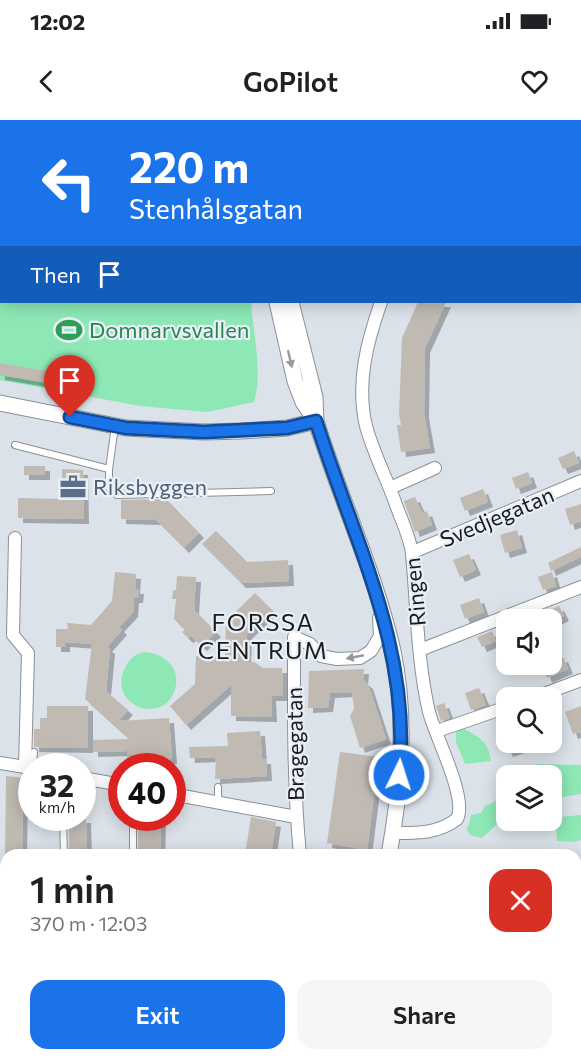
<!DOCTYPE html>
<html lang="en">
<head>
<meta charset="utf-8">
<style>
  :root { --surface:#fff; --page:#f6f6f6; --text:#202124; --muted:#757577; --accent:#1a73e8 }
  body { margin:0; font-family:Commissioner,sans-serif; background:var(--page); color:var(--text); height:100vh; display:flex; flex-direction:column; font-size:22px; white-space:nowrap }
  * { box-sizing:border-box; margin:0 }
  p { font-size:20px; color:var(--muted) }
  .icon { flex:none; width:33px; height:33px; fill:none; stroke:currentColor; stroke-width:2; stroke-linecap:round; stroke-linejoin:round }
  .map { position:relative; flex:1; overflow:hidden }
  .side { position:absolute; left:0px; top:729px; width:582px; height:212px; display:flex; flex-direction:column; background:var(--surface); border-radius:18px 18px 0 0; box-shadow:0 3px 15px #0003 }
  .side>* { flex:none }
  .banner { position:absolute; left:0px; top:0px; width:582px; height:183px; box-shadow:0 3px 15px #0003; background:#1a73e8; color:#fff; overflow:hidden }
  .controls { position:absolute; left:496px; top:489px; display:grid; gap:12px }
  .controls a { display:grid; place-items:center; width:66px; height:66px; border-radius:12px; background:var(--surface); box-shadow:0 3px 15px #0003; font-size:30px }
  .speed { position:absolute; left:18px; top:633px; display:flex; gap:12px; font-size:30px; font-weight:700; text-align:center }
  .speed>* { display:grid; place-content:center; width:78px; height:78px; border-radius:50%; background:var(--surface); box-shadow:0 3px 15px #0003; line-height:1 }
  .speed small { font-size:15px; font-weight:400 }
  .speed .limit { border:9px solid #d22; background:#fff; color:#111 }
  .pin { position:absolute; display:grid; place-items:center; width:51px; height:51px; color:#fff; margin:-62px -26px; border-radius:50% 50% 50% 0; rotate:-45deg; box-shadow:0 0 6px #0007 }
  .pin .icon { rotate:45deg }
  .me { position:absolute; width:66px; margin:-33px; rotate:4deg; stroke-linejoin:round; filter:drop-shadow(0 0 4px #0008) }
  .turn { display:flex; align-items:center; gap:21px; height:126px; padding:0 30px; font-size:27px }
  .turn .icon { width:78px; height:78px; stroke-width:2.5 }
  .turn b { display:block; font-size:42px; line-height:51px }
  .then { display:flex; align-items:center; height:57px; padding:0 30px; background:#0003; gap:12px; font-size:22px }
  .round { display:grid; place-items:center; flex:none; width:63px; height:63px; border-radius:18px; background:var(--page) }
  .overview { display:flex; align-items:center; justify-content:space-between; height:102px; padding:0 30px }
  h1 { font-size:36px; font-weight:600; line-height:45px }
  .primary-button { display:flex; gap:12px; margin-top:auto; padding:12px 30px }
  .primary-button a { flex:1; height:69px; border-radius:18px; background:var(--accent); color:#fff; font-size:24px; font-weight:600; line-height:69px; text-align:center }
  .primary-button a+a { background:var(--page); color:var(--text) }
  .status { display:flex; justify-content:space-between; align-items:center; height:42px; padding:0 30px; background:var(--surface); direction:ltr }
  .status svg { height:16px; fill:currentColor }
  header { display:flex; justify-content:space-between; align-items:center; height:78px; padding:0 30px; background:var(--surface); font-size:27px; font-weight:600 }
  .map>svg:first-child { display:block }
  .green { fill:#8de8b5 }
  .building { fill:#c0bab3; filter:url(#shadow) }
  .lines { fill:none; stroke-linecap:round; stroke-linejoin:round }
  .service-casing { stroke:#8a9096; stroke-width:8 }
  .minor-casing { stroke:#8a9096; stroke-width:14 }
  .tertiary-casing { stroke:#8a9096; stroke-width:17 }
  .service { stroke:#fff; stroke-width:6 }
  .minor { stroke:#fff; stroke-width:12 }
  .tertiary { stroke:#fff; stroke-width:15 }
  .oneway { fill:#98999a }
  .route-casing { stroke:#114b97; stroke-width:15 }
  .route { stroke:#1a73e8; stroke-width:10 }
  .labels { text-anchor:middle; stroke-width:4.5; stroke-linejoin:round; paint-order:stroke }
  .leisure-label { font-size:22px; fill:#27864d; stroke:#e9eff6; text-anchor:start }
  .service-label { font-size:22px; fill:#4e5e75; stroke:#e9eff6; text-anchor:start }
  .street-label { font-size:22px; fill:#191c1e; stroke:#e9eff6 }
  .neighbourhood-label { font-size:24px; letter-spacing:1.5px; fill:#191c1e; stroke:#e9eff6 }
</style>
</head>
<body>
<div class="status"><b>12:02</b><svg viewBox="0 0 49 12"><path d="M0 12V9h3v3zM5 12V6h3v6zM10 12V3h3v9zM15 12V0h3v12zM26 1h20v11H26zM47 4h2v5h-2z"/></svg></div>
<header><svg class="icon" aria-label="back" viewBox="0 0 24 24"><path d="M15 5l-7 7 7 7"/></svg>GoPilot<svg class="icon" aria-label="heart" viewBox="0 0 24 24"><path d="M12 20l-8-8c-3-5 5-10 8-4 3-6 11-1 8 4z"/></svg></header>
<div class="map">
<svg width="581" height="940" viewBox="0 0 581 940">
  <defs>
    <filter id="shadow"><feDropShadow dx="5" dy="5" stdDeviation="0" flood-color="#0004"/></filter>
  </defs>
  <rect width="100%" height="100%" fill="#dbe2e9"/>
  <path class="green" d="M0,58L2,182H251C253,212 263,253 254,282L207,292L140,286L0,260Z
    M144,532C165,533 183,549 174,572C160,607 105,583 126,546C130,538 136,534 144,532Z
    M460,607C477,615 489,621 491,641L465,644L456,622V612Z
    M537,644L581,645V674L563,677L552,685V656L512,655L529,652Z
    M506,659H507C507,691 508,696 482,718L470,715L466,708L469,705L471,695L481,693L485,686C501,681 501,674 506,659Z
    M581,695V720L574,722L557,721L556,708L552,702L560,697Z"/>
  <path class="building" d="M418,182H446L425,228L424,293L430,328L401,332L397,305H401L399,294L402,218Z
    M0,243L85,258L83,269L0,255Z
    M574,331L579,343L563,349L558,338Z
    M24,346H45V355H24Z
    M62,349L83,350L84,399L18,398V378L62,379Z
    M528,352L532,363L516,369L512,358Z
    M483,369L488,382L465,391L460,378Z
    M415,377L422,393L427,391L432,405L415,412L404,381Z
    M166,379L199,413L184,428L156,400L121,399V380Z
    M581,384V401L570,405L565,389Z
    M517,410L522,428L505,433L500,415Z
    M216,411L247,442L288,440L289,461L241,463L202,424Z
    M581,427V437L551,451L548,443Z
    M469,434L476,450L460,457L453,440Z
    M115,452L136,454L135,469H139L138,478H134L133,492L119,507L122,510L107,527L110,529L106,571L128,590L118,601L169,598L172,639L127,642V631L93,632V620L129,619L85,579L92,524L65,522V527H56V509H68L67,503L91,505L112,481Z
    M552,452L556,466L543,470L538,457Z
    M177,456L196,457L194,490L216,512L202,526L191,516L188,518L182,512L185,510L174,499L176,479H172L173,470H176Z
    M255,473L272,490L247,514L246,542H254L263,548H282L283,576H271L272,597L231,596V565L186,605L170,586L195,564L196,536L225,537L226,501Z
    M479,478L484,492L465,499L460,485Z
    M559,486L564,496L556,500H547L544,493Z
    M492,511L496,521L482,527L477,517Z
    M563,537L568,549L547,558L542,544H552V541Z
    M364,549L363,560L368,564L386,619L360,628L350,596L354,589L352,572L330,573L328,587L308,588L309,551Z
    M479,568L486,585L471,590L465,573Z
    M444,583L450,598L441,601L436,586Z
    M47,586H88V628L34,627V609H40V598H47Z
    M581,586V612L573,614L565,592Z
    M260,611L262,639H266L267,656L215,659L216,637L190,638L189,627L228,626L227,613Z
    M504,622H532V624L508,632Z
    M340,632L379,637L367,730L327,723Z
    M6,656L23,658L22,735H5Z
    M251,697L276,702L271,735H245Z
    M69,698H86L87,735H69Z
    M138,698H161L160,735H138Z"/>
  <g class="lines">
    <g class="service-casing">
      <path id="service" d="M74,0L81,2
        M320,0V2
        M4,2L6,0
        M115,306L109,349V368L117,375L271,371
        M15,325L109,349
        M33,646L34,632
        M218,682V667
        M63,698L64,735
        M133,698V735
        M0,913L6,914
        M262,940L263,934"/>
    </g>
    <g class="minor-casing">
      <path id="minor" d="M152,0V2
        M118,2V0
        M580,45H581
        M381,182C367,222 356,263 366,306C373,332 386,357 395,382C400,397 411,419 412,434C417,487 417,540 429,592C435,616 468,678 457,699C438,714 416,713 393,713
        M390,368L435,348
        M15,418L13,515L28,533L25,647
        M413,432L581,361
        M420,530L581,467
        M533,578L581,560
        M437,611L507,587
        M0,643L31,648
        M82,658L122,665
        M172,674L296,697
        M300,735C293,662 294,590 294,517L310,524L321,536L337,539L360,538L371,531L380,516L379,498
        M0,764L6,765
        M576,849L581,847
        M576,892L581,898
        M333,940L350,934"/>
    </g>
    <g class="tertiary-casing">
      <path id="tertiary" d="M253,0V2
        M568,2L571,0
        M277,182L295,261L303,282L316,301
        M291,182L315,277L316,301C340,378 375,452 393,531C407,598 401,668 389,735
        M0,283L126,308L204,312L241,311L287,308L316,301
        M384,934L385,940"/>
    </g>
    <use href="#service" class="service"/>
    <use href="#minor" class="minor"/>
    <use href="#tertiary" class="tertiary"/>
  </g>
  <defs><path id="oneway-solid" d="M-6-.8H1V-3.2L6.5 0L1 3.2V.8H-6Z" transform="scale(1.5)"/></defs>
  <g class="oneway">
    <use href="#oneway-solid" transform="translate(290 239) rotate(77)"/>
    <use href="#oneway-solid" transform="translate(355 537) rotate(169)"/>
  </g>
  <g class="lines">
    <g class="route-casing">
      <path id="route" d="M70,297L126,308L204,312L287,308L316,301C353,419 412,528 399,655"/>
    </g>
    <use href="#route" class="route"/>
  </g>
  <defs>
    <g id="stadium-bare" transform="scale(2.07)"><path d="M0-5a6.5 5 0 1 0 0 10a6.5 5 0 1 0 0-10ZM-3.5-1.8h7v3.6h-7Z" fill="#2e9e5b" stroke="#e9eff6" stroke-width="2.5" paint-order="stroke"/></g>
    <g id="office-bare" transform="scale(2.07)"><path d="M-6-3h4V-5.5h4V-3h4V5H-6ZM-1-4.5V-3h2v-1.5ZM-6 0V1H6V0Z" fill="#5c6f8a" stroke="#e9eff6" stroke-width="2.5" paint-order="stroke"/></g>
  </defs>
  <g fill-rule="evenodd">
    <use href="#stadium-bare" x="69" y="210"/>
    <use href="#office-bare" x="73" y="367"/>
  </g>
  <g class="labels">
    <g class="leisure-label">
      <text x="89" y="218">Domnarvsvallen</text>
    </g>
    <g class="service-label">
      <text x="93" y="375">Riksbyggen</text>
    </g>
    <g class="street-label">
      <text transform="translate(497 397) rotate(-23)" y="8">Svedjegatan</text>
      <text transform="translate(415 472) rotate(-95)" y="8">Ringen</text>
      <text transform="translate(295 624) rotate(-91)" y="8">Bragegatan</text>
    </g>
    <g class="neighbourhood-label">
      <text x="263" y="511">FORSSA<tspan x="263" dy="28">CENTRUM</tspan></text>
    </g>
  </g>
</svg>
<div class="controls">
<a><svg class="icon" aria-label="sound" viewBox="0 0 24 24"><path d="M4 9h4l5-4v14l-5-4H4zM17 9q2 3 0 6"/></svg></a>
<a><svg class="icon" aria-label="search" viewBox="0 0 24 24"><circle cx="10" cy="10" r="6"/><path d="M15 15l6 6"/></svg></a>
<a><svg class="icon" aria-label="layers" viewBox="0 0 24 24"><path d="M12 4l9 5-9 5-9-5zM3 14l9 5 9-5"/></svg></a>
</div>
<div class="speed"><div>32<small>km/h</small></div><div class="limit">40</div></div>
<div class="pin" style="left:70px;top:297px;background:#d93025"><svg class="icon" aria-label="arrive" viewBox="0 0 24 24"><path d="M6 21V4h12l-3 4 3 4H6"/></svg></div>
<svg class="me" style="left:399px;top:655px" viewBox="-20 -20 40 40"><circle r="17" fill="#1a73e8" stroke="#fff" stroke-width="3"/><path d="M0-11L8 9 0 5-8 9z" fill="#fff"/></svg>
<div class="banner">
<div class="turn"><svg class="icon" aria-label="left" viewBox="0 0 24 24"><path d="M17 20v-9H6M10 6l-5 5 5 5"/></svg><div><b>220 m</b>Stenhålsgatan</div></div>
<div class="then">Then<svg class="icon" aria-label="arrive" viewBox="0 0 24 24"><path d="M6 21V4h12l-3 4 3 4H6"/></svg></div>
</div>
<section class="side">
<div class="overview"><div><h1>1 min</h1><p>370 m · 12:03</p></div><a class="round" style="background:#d93025;color:#fff"><svg class="icon" aria-label="close" viewBox="0 0 24 24"><path d="M6 6l12 12M18 6L6 18"/></svg></a></div>
<div class="primary-button"><a>Exit</a><a>Share</a></div>
</section>
</div>
</body>
</html>
